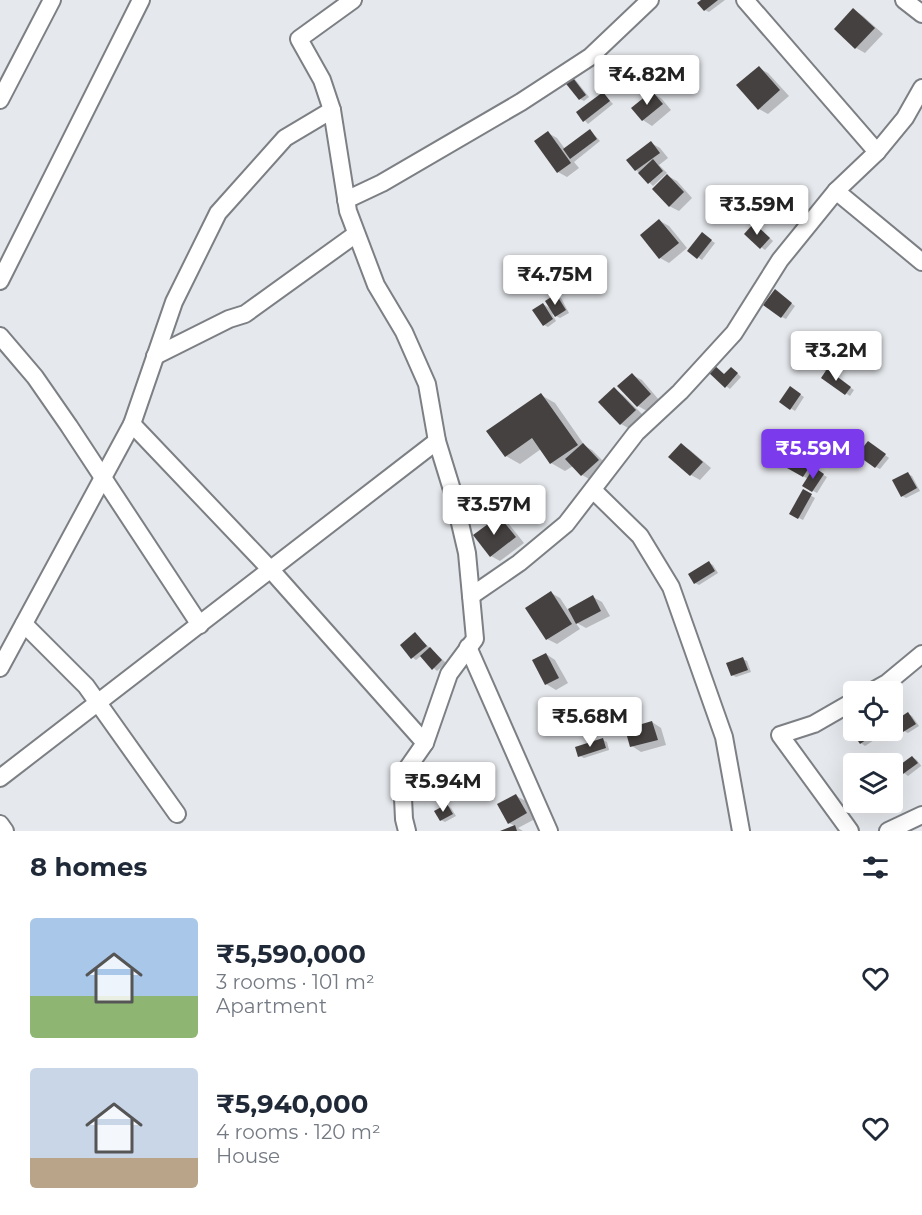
<!DOCTYPE html>
<html lang="en">
<head>
<meta charset="utf-8">
<style>
  body { margin:0; font-family:Montserrat,sans-serif; background:#f2f2f3; color:#1f2937; height:100vh; display:flex; flex-direction:column; font-size:22px; white-space:nowrap }
  * { box-sizing:border-box; margin:0 }
  p { font-size:20px; color:#747a83 }
  .icon { flex:none; width:33px; height:33px; fill:none; stroke:currentColor; stroke-width:2; stroke-linecap:round; stroke-linejoin:round }
  .map { position:relative; height:831px; overflow:hidden }
  .side { display:flex; flex-direction:column; background:#fff; flex:1 }
  .side>* { flex:none }
  .controls { position:absolute; left:843px; top:681px; display:grid; gap:12px }
  .controls a { display:grid; place-items:center; width:60px; height:60px; border-radius:6px; background:#fff; box-shadow:0 6px 24px #0002; font-size:30px }
  .price { position:absolute; translate:-50% -51px; padding:0 14px; border-radius:6px; background:#fff; color:#222; font-size:20px; line-height:39px; filter:drop-shadow(0 2px 3px #0008) }
  .price::after { content:''; position:absolute; left:50%; top:36px; width:18px; height:14px; margin-left:-9px; background:inherit; clip-path:polygon(0 0,100% 0,50% 100%) }
  .price.current { background:#7c3aed; color:#fff }
  ul { padding:0; list-style:none }
  li { display:flex; align-items:center; gap:18px; height:150px; padding:0 30px }
  li span { display:grid; place-items:center; flex:none; width:168px; height:120px; border-radius:6px; color:#555 }
  li>.icon { margin-inline-start:auto }
  span .icon { width:72px; height:72px; fill:#fffc; stroke-width:1 }
  li b { font-size:26px }
  h2 { display:flex; justify-content:space-between; align-items:center; height:72px; padding:0 30px; font-size:26px }
  .map>svg:first-child { display:block }
</style>
</head>
<body>
<div class="map">
<svg width="922" height="831" viewBox="0 0 922 831">
  <rect width="100%" height="100%" fill="#e5e8ec"/>
  <g fill="#0003">
    <path d="M703,0H725L709,12L705,10Z"/>
    <path d="M854,10L863,16L883,34L865,53L856,48L836,29Z"/>
    <path d="M759,68L768,73L789,96L768,114L759,109Z"/>
    <path d="M570,75L574,78L589,97L584,101L580,99Z"/>
    <path d="M603,93L613,104L588,124L578,113Z"/>
    <path d="M652,93L661,98L671,110L652,126L643,120L633,108Z"/>
    <path d="M590,130L600,141L574,162L579,168L567,177L558,172L548,133L557,138L565,149Z"/>
    <path d="M651,143L660,148L668,158L659,165L667,173L653,186L636,170Z"/>
    <path d="M668,176L677,181L692,198L679,211L669,206Z"/>
    <path d="M660,221L669,226L687,248L669,263L660,258Z"/>
    <path d="M758,227L773,241L765,250L761,247Z"/>
    <path d="M706,237L715,243L702,260L689,251Z"/>
    <path d="M779,294L795,306L786,319L782,317Z"/>
    <path d="M556,296L561,298L569,313L560,318L552,314L556,321L548,327L544,325L543,304L551,309Z"/>
    <path d="M821,352L833,361L826,371L854,390L850,396L823,378L827,372L822,369Z"/>
    <path d="M735,371L741,377L730,389L726,386L725,376Z"/>
    <path d="M632,375L642,380L659,400L647,411L638,406Z"/>
    <path d="M790,388L804,397L795,411L781,402Z"/>
    <path d="M614,389L623,395L644,416L630,429L621,424L600,402Z"/>
    <path d="M541,395L555,403L585,446L592,450L607,465L591,480L582,475L573,466L565,471L551,463L541,449L520,464L506,456Z"/>
    <path d="M681,445L690,450L711,468L700,480L691,475L670,456Z"/>
    <path d="M872,445L889,458L880,469L876,467Z"/>
    <path d="M797,453L816,464L813,469L827,477L817,493L804,486L808,479L789,467Z"/>
    <path d="M908,474L912,476L920,491L906,498L902,496Z"/>
    <path d="M803,491L815,498L803,520L791,514Z"/>
    <path d="M499,517L508,523L524,543L500,561L491,556Z"/>
    <path d="M709,563L713,565L718,573L699,585L695,583Z"/>
    <path d="M551,593L560,598L568,610L593,597L602,602L610,616L586,628L575,622L580,629L557,644L547,639Z"/>
    <path d="M415,634L446,663L437,671L421,656L416,660L412,657Z"/>
    <path d="M546,654L555,660L568,683L556,690L546,684L534,661Z"/>
    <path d="M743,659L747,661L751,672L736,677L732,675Z"/>
    <path d="M908,714L912,716L919,726L908,733L904,731Z"/>
    <path d="M652,722L661,728L666,745L641,752L632,746Z"/>
    <path d="M858,730H884L885,733L865,746L861,743Z"/>
    <path d="M603,740L607,742L609,750L584,758L580,756Z"/>
    <path d="M912,757L917,760L922,767L921,766L908,776L904,773Z"/>
    <path d="M516,796L526,801L535,819L518,828L523,831H505L515,826L509,823Z"/>
    <path d="M447,805L451,808L456,816L445,822L441,820Z"/>
  </g>
  <g fill="#454140">
    <path d="M701,0H718L704,11L697,3Z"/>
    <path d="M853,8L875,28L855,49L834,29Z"/>
    <path d="M759,66L780,90L758,110L736,85Z"/>
    <path d="M570,74L586,95L579,100L563,80Z"/>
    <path d="M652,91L663,104L642,121L631,108Z"/>
    <path d="M603,92L610,101L583,122L576,112Z"/>
    <path d="M590,129L597,139L570,159L563,149Z"/>
    <path d="M548,131L571,163L557,173L534,141Z"/>
    <path d="M651,141L660,153L635,171L626,160Z"/>
    <path d="M653,159L663,171L648,184L638,173Z"/>
    <path d="M667,174L684,192L669,207L652,189Z"/>
    <path d="M659,219L679,243L659,259L640,235Z"/>
    <path d="M754,223L770,238L760,249L744,234Z"/>
    <path d="M702,232L712,240L697,259L687,251Z"/>
    <path d="M775,289L792,303L781,318L763,305Z"/>
    <path d="M556,294L566,310L555,317L545,301Z"/>
    <path d="M543,303L553,319L543,326L532,310Z"/>
    <path d="M817,347L830,358L821,370L807,360Z"/>
    <path d="M713,364L724,374L731,367L738,373L725,388L707,371Z"/>
    <path d="M827,369L851,387L845,395L821,378Z"/>
    <path d="M632,373L651,394L637,407L617,386Z"/>
    <path d="M790,386L801,394L790,410L779,402Z"/>
    <path d="M614,387L636,410L620,425L598,402Z"/>
    <path d="M541,393L578,445L550,464L532,438L505,457L486,431Z"/>
    <path d="M868,441L886,454L875,468L857,455Z"/>
    <path d="M583,443L599,460L581,476L565,459Z"/>
    <path d="M681,443L703,462L690,476L668,457Z"/>
    <path d="M797,451L813,461L803,477L787,468Z"/>
    <path d="M814,467L824,474L812,492L802,486Z"/>
    <path d="M908,472L917,488L901,497L892,480Z"/>
    <path d="M803,489L812,494L798,519L789,514Z"/>
    <path d="M499,516L516,537L490,557L473,535Z"/>
    <path d="M709,561L715,571L694,584L688,574Z"/>
    <path d="M551,591L572,624L546,640L525,608Z"/>
    <path d="M593,595L601,611L576,624L568,609Z"/>
    <path d="M415,632L427,646L411,659L400,645Z"/>
    <path d="M430,647L442,660L432,670L420,656Z"/>
    <path d="M546,653L559,678L545,685L532,660Z"/>
    <path d="M743,657L748,670L731,676L726,663Z"/>
    <path d="M908,712L916,724L903,732L896,720Z"/>
    <path d="M652,721L658,740L630,747L625,729Z"/>
    <path d="M855,730H881L860,744L852,732Z"/>
    <path d="M603,738L606,748L578,757L575,747Z"/>
    <path d="M912,756L918,763L903,774L897,767Z"/>
    <path d="M516,794L527,813L508,824L497,804Z"/>
    <path d="M447,804L453,814L440,821L434,811Z"/>
    <path d="M515,825L517,831H500Z"/>
  </g>
  <g fill="none" stroke-linecap="round" stroke-linejoin="round">
    <g stroke="#7c7f83" stroke-width="20">
      <g id="street">
        <path d="M353,0L299,39L322,80L332,110L348,211L376,285L404,332L427,384L437,441L453,493L467,553L475,639L449,674L425,743L402,776L404,819L407,831"/>
        <path d="M745,0L877,152"/>
        <path d="M904,0L922,14"/>
        <path d="M0,100L52,0"/>
        <path d="M836,191L922,262"/>
        <path d="M346,200L382,183L521,102L590,57L650,0"/>
        <path d="M0,281L141,0"/>
        <path d="M0,336L35,377L69,426L200,625"/>
        <path d="M155,356L229,319L245,314L356,234"/>
        <path d="M132,424L271,570L425,743"/>
        <path d="M593,490L640,536L671,587L724,737L741,831"/>
        <path d="M471,596L519,563L566,524L636,433L680,392L734,333L780,260L836,191L877,152L905,118L922,88"/>
        <path d="M24,624L86,686L177,814"/>
        <path d="M468,647L549,831"/>
        <path d="M0,668L132,424L174,302L218,213L285,138L332,110"/>
        <path d="M871,692L887,683L922,654"/>
        <path d="M0,778L437,441"/>
        <path d="M0,824L5,831"/>
        <path d="M850,831L780,735L814,724L854,701"/>
        <path d="M888,831L922,815"/>
      </g>
    </g>
    <use href="#street" stroke="#fff" stroke-width="16"/>
  </g>
</svg>
<div class="controls">
<a><svg class="icon" aria-label="locate" viewBox="0 0 24 24"><circle cx="12" cy="12" r="6"/><path d="M12 2v4M12 18v4M2 12h4M18 12h4"/></svg></a>
<a><svg class="icon" aria-label="layers" viewBox="0 0 24 24"><path d="M12 4l9 5-9 5-9-5zM3 14l9 5 9-5"/></svg></a>
</div>
<b class="price" style="left:647px;top:106px">₹4.82M</b>
<b class="price" style="left:757px;top:236px">₹3.59M</b>
<b class="price" style="left:555px;top:306px">₹4.75M</b>
<b class="price" style="left:836px;top:382px">₹3.2M</b>
<b class="price current" style="left:813px;top:480px">₹5.59M</b>
<b class="price" style="left:494px;top:536px">₹3.57M</b>
<b class="price" style="left:590px;top:748px">₹5.68M</b>
<b class="price" style="left:443px;top:813px">₹5.94M</b>
</div>
<section class="side">
<h2>8 homes<svg class="icon" aria-label="filters" viewBox="0 0 24 24"><path d="M4 7h16M4 17h16"/><circle cx="9" cy="7" r="2"/><circle cx="15" cy="17" r="2"/></svg></h2>
<ul>
<li><span style="background:linear-gradient(#a9c7e8 65%,#8fb573 0)"><svg class="icon" aria-label="home" viewBox="0 0 24 24"><path d="M3 11l9-7 9 7M6 9v11h12V9"/></svg></span><div><b>₹5,590,000</b><p>3 rooms · 101 m²</p><p>Apartment</p></div><svg class="icon" aria-label="heart" viewBox="0 0 24 24"><path d="M12 20l-8-8c-3-5 5-10 8-4 3-6 11-1 8 4z"/></svg></li>
<li><span style="background:linear-gradient(#c9d6e8 75%,#b9a48a 0)"><svg class="icon" aria-label="home" viewBox="0 0 24 24"><path d="M3 11l9-7 9 7M6 9v11h12V9"/></svg></span><div><b>₹5,940,000</b><p>4 rooms · 120 m²</p><p>House</p></div><svg class="icon" aria-label="heart" viewBox="0 0 24 24"><path d="M12 20l-8-8c-3-5 5-10 8-4 3-6 11-1 8 4z"/></svg></li>
</ul>
</section>
</body>
</html>
